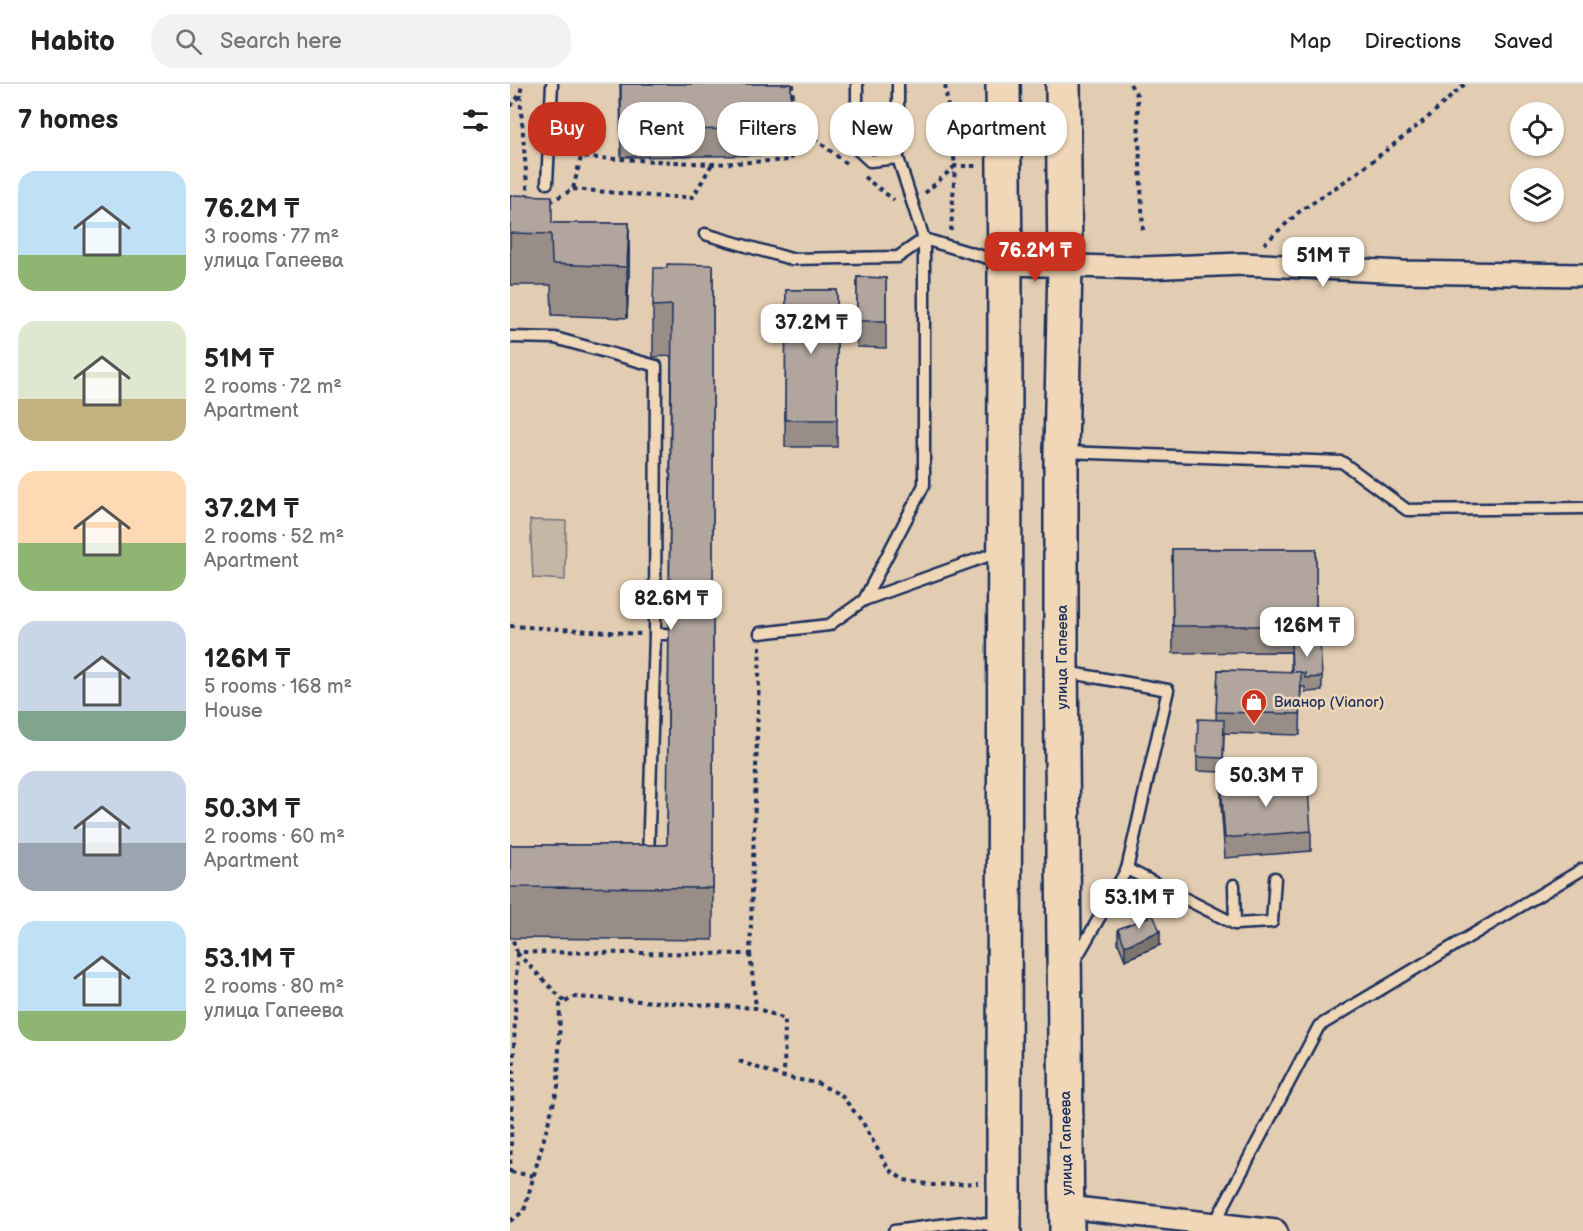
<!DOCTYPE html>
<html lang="en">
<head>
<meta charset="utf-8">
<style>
  body { margin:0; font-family:"Balsamiq Sans",sans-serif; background:#f2f2f2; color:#222; height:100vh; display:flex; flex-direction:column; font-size:22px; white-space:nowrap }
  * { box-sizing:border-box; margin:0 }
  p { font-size:20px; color:#767676 }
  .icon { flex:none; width:33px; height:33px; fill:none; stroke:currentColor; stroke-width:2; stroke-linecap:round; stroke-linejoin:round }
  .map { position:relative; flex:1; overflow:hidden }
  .sheet { display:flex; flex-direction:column; background:#fff; width:510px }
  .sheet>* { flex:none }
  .hud { position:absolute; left:18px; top:18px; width:570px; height:54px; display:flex; gap:12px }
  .buttons { position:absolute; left:1000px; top:18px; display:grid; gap:12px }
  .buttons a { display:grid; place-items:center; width:54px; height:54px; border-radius:50%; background:#fff; box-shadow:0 2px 4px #0004; font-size:30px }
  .price { position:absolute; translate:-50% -51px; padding:0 14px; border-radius:12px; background:#fff; color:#222; font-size:20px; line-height:39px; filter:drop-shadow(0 2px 3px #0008) }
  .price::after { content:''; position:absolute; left:50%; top:36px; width:18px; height:14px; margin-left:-9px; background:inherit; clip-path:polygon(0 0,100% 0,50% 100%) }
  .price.selected { background:#c8321e; color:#fff }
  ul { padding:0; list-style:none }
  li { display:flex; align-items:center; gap:18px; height:150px; padding:0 18px }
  li span { display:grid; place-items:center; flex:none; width:168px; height:120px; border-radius:18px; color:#555 }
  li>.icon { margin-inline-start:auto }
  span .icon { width:72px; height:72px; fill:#fffc; stroke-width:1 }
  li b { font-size:26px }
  h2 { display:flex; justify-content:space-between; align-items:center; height:72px; padding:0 18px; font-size:26px }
  .tag { padding:0 21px; border-radius:24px; background:#fff; box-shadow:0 2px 4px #0004; font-size:21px; line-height:54px }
  .tag.selected { background:#c8321e; color:#fff }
  header { display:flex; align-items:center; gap:36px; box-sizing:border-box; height:84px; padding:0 30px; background:#fff; border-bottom:2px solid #e0e0e0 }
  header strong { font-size:28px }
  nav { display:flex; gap:33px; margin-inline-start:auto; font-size:21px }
  .search { width:420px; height:54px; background:#f2f2f2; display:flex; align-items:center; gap:15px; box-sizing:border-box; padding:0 21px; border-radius:24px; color:#767676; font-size:22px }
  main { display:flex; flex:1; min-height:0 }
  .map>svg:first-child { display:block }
</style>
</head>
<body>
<header>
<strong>Habito</strong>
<div class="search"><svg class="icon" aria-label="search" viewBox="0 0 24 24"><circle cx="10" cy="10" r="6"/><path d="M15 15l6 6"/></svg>Search here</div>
<nav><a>Map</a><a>Directions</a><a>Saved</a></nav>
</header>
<main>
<section class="sheet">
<h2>7 homes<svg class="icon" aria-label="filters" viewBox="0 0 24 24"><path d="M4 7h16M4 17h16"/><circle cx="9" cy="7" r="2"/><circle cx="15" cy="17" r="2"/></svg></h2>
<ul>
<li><span style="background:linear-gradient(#bfe0f5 70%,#8fb573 0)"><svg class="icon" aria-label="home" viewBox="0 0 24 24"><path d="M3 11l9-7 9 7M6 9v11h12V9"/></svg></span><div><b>76.2M ₸</b><p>3 rooms · 77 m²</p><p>улица Гапеева</p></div></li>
<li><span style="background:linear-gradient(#dfe7d0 65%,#c2b280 0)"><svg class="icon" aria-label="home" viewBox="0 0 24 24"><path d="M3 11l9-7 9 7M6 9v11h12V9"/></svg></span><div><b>51M ₸</b><p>2 rooms · 72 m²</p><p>Apartment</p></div></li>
<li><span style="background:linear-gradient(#ffd9b3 60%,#8fb573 0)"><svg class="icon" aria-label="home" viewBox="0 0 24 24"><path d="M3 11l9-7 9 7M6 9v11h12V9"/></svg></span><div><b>37.2M ₸</b><p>2 rooms · 52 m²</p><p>Apartment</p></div></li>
<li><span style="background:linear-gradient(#c9d6e8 75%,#7fa58c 0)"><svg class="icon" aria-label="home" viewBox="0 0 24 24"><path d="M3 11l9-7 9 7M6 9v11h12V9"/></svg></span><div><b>126M ₸</b><p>5 rooms · 168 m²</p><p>House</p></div></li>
<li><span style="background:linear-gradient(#c9d6e8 60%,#9aa5b1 0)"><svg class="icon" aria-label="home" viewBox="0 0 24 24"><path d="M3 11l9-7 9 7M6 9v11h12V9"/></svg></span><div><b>50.3M ₸</b><p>2 rooms · 60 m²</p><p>Apartment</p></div></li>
<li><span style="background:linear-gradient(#bfe0f5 75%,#8fb573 0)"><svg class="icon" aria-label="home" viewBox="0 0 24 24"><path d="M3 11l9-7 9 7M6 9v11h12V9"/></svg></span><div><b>53.1M ₸</b><p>2 rooms · 80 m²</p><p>улица Гапеева</p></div></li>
</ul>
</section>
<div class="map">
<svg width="1073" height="1147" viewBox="0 0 1073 1147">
  <rect width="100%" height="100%" fill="#e2cdb2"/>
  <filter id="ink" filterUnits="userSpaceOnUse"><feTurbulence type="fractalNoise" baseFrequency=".0167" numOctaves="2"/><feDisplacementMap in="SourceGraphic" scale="12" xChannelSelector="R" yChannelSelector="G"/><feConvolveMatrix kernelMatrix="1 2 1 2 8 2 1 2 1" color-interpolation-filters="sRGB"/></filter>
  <g filter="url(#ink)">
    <path fill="#c5b6a5" stroke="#707282" stroke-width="1.5" d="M20,436L56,437L55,496L23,494Z"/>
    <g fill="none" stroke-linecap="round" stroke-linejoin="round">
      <g stroke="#1b2f5e" stroke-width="15">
        <g id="lane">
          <path d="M347,0V65L360,77L388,74"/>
          <path d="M37,99L42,0"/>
          <path d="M195,150L281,175L388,173L414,155L491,178"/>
          <path d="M0,253L45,254L146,282L145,550H156"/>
          <path d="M554,368L832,378L897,426L1073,424"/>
          <path d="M354,516L414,401V155L388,74V0"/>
          <path d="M250,549L319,541L354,516L491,467"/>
          <path d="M555,588L658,606L617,785L564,878"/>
          <path d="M138,775L145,550"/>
          <path d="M617,785L725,840L762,838L765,794"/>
          <path d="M724,801L725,840"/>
          <path d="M703,1142L809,942L1073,785"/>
          <path d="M384,1147L453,1138L491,1142"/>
        </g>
      </g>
      <g stroke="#1b2f5e" stroke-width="26">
        <g id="street">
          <path d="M495,180L633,184L732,180L892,188L1073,191"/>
          <path d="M557,1123L766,1147"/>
        </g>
      </g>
      <g stroke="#1b2f5e" stroke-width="38">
        <g id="highway">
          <path d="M493,0L495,180L494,1147"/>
          <path d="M553,0L555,180L551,368V575L557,1147"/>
        </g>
      </g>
      <g stroke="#1b2f5e" stroke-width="4" stroke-dasharray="4.5 4.5" stroke-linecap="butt">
        <path d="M620,0L627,11L633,146"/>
        <path d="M10,11L18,114"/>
        <path d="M0,22L10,11L12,0"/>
        <path d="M283,38L336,79"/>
        <path d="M354,93L384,116"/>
        <path d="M63,105L153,113H183L202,80"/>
        <path d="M415,109L445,82L435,0"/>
        <path d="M40,118L63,105L71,73L202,80L281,76L283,0"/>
        <path d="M441,147L445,82H468"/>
        <path d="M754,160L789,128L847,89L915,36L955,0"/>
        <path d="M0,542L131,550"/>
        <path d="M0,848L7,868L240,870L250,562"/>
        <path d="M7,869L55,918"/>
        <path d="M240,870L246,923"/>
        <path d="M229,977L274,993L307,999L331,1011L352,1037L379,1086L394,1096L423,1101L468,1099"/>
        <path d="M1,1088L25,1092"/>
        <path d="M0,1089L7,868"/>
        <path d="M0,1137L14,1127L48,1003L50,921L64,913L246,924L275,935L274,993"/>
      </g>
      <use href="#lane" stroke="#efd7b7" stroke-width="10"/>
      <use href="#street" stroke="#efd7b7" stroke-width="21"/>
      <use href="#highway" stroke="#efd7b7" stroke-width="33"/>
    </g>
    <g fill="#988e87" stroke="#1b2f5e" stroke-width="1.5">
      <path d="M110,0H281V71L111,73Z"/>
      <path d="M0,111L42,139H119V190L117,234L42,231L41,201H0Z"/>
      <path d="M203,181V856L0,854V761H157L161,272L143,273V222Z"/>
      <path d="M347,193L376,194V264L347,263Z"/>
      <path d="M276,206H327V363H275Z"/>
      <path d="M662,465H806V556L812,593V607L795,608V603H791L790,651L714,649L713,688L687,687V673L706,636L708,586L781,588V568L663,569Z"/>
      <path d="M711,700L801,747V767L715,774L711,720Z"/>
      <path d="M608,845L650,861L615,876L608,859Z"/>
    </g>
    <g fill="#7c746e" stroke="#1b2f5e" stroke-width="1.5">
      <path d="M119,139V190L117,234V183Z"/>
      <path d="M650,847V861L615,876V862Z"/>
    </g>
    <g fill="#b1a59d" stroke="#1b2f5e" stroke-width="1.5">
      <path d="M111,0H281V45L111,46Z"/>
      <path d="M0,111L42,112V139H119L117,183L42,180L41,150L0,149Z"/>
      <path d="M157,180L203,181V804L0,803V761H157L162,221L143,222L144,184H157Z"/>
      <path d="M347,193L376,194V237H347Z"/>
      <path d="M276,206H327V336H275Z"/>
      <path d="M662,465H806V542H663Z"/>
      <path d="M810,556L812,593L795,594V589L782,588L781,557Z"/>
      <path d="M708,586L791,588L790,630L706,628Z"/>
      <path d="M688,635L714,636L713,674L687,673Z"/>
      <path d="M797,693L801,747L715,754L711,700Z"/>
      <path d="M643,831L650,847L615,862L608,845Z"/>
    </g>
  </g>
  <defs>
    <g id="shop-pin" transform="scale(1.35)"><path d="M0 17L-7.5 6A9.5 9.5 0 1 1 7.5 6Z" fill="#c8321e" stroke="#efd7b7"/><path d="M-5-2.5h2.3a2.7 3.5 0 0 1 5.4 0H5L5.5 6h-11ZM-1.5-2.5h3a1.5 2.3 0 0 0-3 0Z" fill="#fff"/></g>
  </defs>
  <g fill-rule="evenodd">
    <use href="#shop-pin" x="744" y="618"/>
  </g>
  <g text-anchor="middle" stroke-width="5" stroke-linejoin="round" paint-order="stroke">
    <g font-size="15" fill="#1b2f5e" stroke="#efd7b7">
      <text transform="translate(552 573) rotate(-90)" y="5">улица Гапеева</text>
      <text transform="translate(556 1059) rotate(-91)" y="5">улица Гапеева</text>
    </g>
    <g font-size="15" fill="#1b2f5e" stroke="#efd7b7" text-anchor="start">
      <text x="764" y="623">Вианор (Vianor)</text>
    </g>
  </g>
</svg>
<div class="buttons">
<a><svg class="icon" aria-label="locate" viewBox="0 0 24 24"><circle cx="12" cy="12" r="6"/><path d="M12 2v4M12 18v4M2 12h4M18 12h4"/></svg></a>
<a><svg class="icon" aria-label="layers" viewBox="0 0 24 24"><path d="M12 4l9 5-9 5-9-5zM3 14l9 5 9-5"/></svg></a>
</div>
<b class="price selected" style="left:525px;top:199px">76.2M ₸</b>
<b class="price" style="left:813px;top:204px">51M ₸</b>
<b class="price" style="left:301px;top:271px">37.2M ₸</b>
<b class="price" style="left:161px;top:547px">82.6M ₸</b>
<b class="price" style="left:797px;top:574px">126M ₸</b>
<b class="price" style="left:756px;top:724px">50.3M ₸</b>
<b class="price" style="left:629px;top:846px">53.1M ₸</b>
<div class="hud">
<a class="tag selected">Buy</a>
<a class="tag">Rent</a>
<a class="tag">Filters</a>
<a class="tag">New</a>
<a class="tag">Apartment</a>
</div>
</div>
</main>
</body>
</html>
